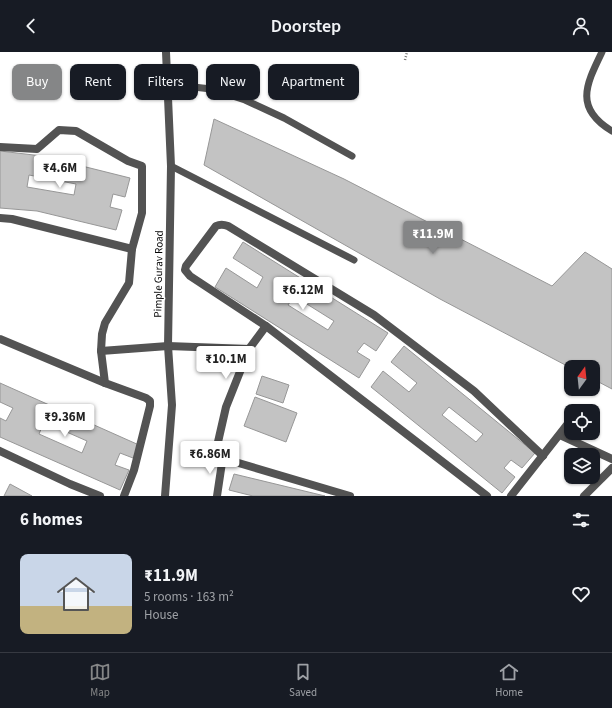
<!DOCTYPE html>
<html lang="en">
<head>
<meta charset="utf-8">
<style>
  body { margin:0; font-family:"Source Sans 3",sans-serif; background:#20242c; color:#f1f3f6; height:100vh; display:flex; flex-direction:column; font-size:15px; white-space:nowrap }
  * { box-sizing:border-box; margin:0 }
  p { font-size:13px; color:#9ea1a6 }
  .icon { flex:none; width:22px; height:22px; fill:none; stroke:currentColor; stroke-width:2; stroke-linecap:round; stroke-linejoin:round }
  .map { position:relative; height:444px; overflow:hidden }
  .sheet { display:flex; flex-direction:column; background:#171b24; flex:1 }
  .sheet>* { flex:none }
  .banner { position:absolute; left:12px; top:12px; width:400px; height:36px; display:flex; gap:8px }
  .needle { width:26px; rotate:15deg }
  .buttons { position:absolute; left:564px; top:308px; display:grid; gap:8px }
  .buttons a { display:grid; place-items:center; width:36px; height:36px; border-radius:8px; background:#171b24; box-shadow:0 1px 3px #0004; font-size:20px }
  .price { position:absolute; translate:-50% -34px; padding:0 9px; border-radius:4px; background:#fff; color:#222; font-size:13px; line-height:26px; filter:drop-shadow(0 1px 2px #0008) }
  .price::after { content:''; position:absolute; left:50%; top:24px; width:12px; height:9px; margin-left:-6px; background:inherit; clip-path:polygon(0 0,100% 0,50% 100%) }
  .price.on { background:#858687; color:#fff }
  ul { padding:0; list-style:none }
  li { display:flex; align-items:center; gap:12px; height:100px; padding:0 20px }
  li span { display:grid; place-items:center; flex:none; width:112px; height:80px; border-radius:8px; color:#555 }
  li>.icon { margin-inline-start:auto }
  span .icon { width:48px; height:48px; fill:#fffc; stroke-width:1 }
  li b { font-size:17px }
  h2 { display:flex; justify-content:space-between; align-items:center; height:48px; padding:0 20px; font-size:17px }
  .pill { padding:0 14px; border-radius:8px; background:#171b24; box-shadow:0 1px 3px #0004; font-size:14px; line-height:36px }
  .pill.on { background:#858687; color:#fff }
  header { display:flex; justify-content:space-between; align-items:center; height:52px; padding:0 20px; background:#171b24; font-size:18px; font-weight:600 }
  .menu { display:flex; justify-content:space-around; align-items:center; height:56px; border-top:1px solid #363941; background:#171b24; font-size:11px; color:#9ea1a6 }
  .menu a { display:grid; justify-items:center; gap:2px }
  .menu .on { color:#858687 }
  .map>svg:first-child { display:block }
</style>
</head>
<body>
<header><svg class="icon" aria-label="back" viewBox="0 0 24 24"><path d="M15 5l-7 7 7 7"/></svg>Doorstep<svg class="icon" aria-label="person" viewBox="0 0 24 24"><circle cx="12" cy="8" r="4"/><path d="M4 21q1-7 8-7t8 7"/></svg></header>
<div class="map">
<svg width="612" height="444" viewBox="0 0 612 444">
  <rect width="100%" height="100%" fill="#fff"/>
  <g fill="#c3c3c3" stroke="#979797" fill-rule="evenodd">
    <path d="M214,67L344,127L552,234L585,200L612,217V337L593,327V315L571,316L440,247L204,113Z"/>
    <path d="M0,99L42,104L130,126L125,145L113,142L110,155L122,158L116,178L37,159L0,156ZM29,123L76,132L74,143L27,135Z"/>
    <path d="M243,190L388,281L376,299L364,291L357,300L370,308L359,326L215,235L226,216L257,236L263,225L233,206ZM294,244L334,269L328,278L288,253Z"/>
    <path d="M404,294L535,401L522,416L511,408L504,416L515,425L502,441L371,335L383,319L409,340L417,331L391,310ZM449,355L483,382L476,390L442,363Z"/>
    <path d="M262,324L289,333L283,351L256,342Z"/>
    <path d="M0,331L139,393L133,406L120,401L115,413L129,418L120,438L0,385V366L6,369L13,356L0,350ZM44,370L87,389L82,401L39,382Z"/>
    <path d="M255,345L297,361L286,390L244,374Z"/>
    <path d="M234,422L325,444H253L229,438Z"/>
    <path d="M10,432L32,444H4Z"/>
  </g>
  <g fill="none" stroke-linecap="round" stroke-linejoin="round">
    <path stroke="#757575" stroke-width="2.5" stroke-dasharray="1 2" stroke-linecap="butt" d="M405,8L407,0"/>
    <g stroke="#535353" stroke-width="7">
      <path d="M602,0C586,33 574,56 612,79"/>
      <path d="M167,32L211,37L245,48L284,66L352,104"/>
      <path d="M171,114L354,208"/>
    </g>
    <g stroke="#535353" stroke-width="8">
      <path d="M0,95L37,97L59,78L76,79L128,109L142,114V161L132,197L129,231L105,271L102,282L101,299L105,331L146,346L150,349V354L134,418L124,444"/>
      <path d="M0,166L12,167L132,197"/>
      <path d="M266,274L190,224L185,218L186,214L216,174C220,172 223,172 228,174L374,263L474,339L543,404"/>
      <path d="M0,287L105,331"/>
      <path d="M249,297L266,274L487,444"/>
      <path d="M101,299L168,294L249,297L226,355L218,390L220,399L225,407L350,444"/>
      <path d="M560,383L612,407"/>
      <path d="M0,399L70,432L100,444"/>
      <path d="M217,444L223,404"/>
      <path d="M511,444L570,369"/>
      <path d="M584,444L612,416"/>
    </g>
    <path stroke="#535353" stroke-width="8" d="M165,444L172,353L168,294L171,114L166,0"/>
  </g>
  <g text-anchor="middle" stroke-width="3" stroke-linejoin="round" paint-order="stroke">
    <g font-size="11" fill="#000" stroke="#fff">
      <text transform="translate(158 222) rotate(-89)" y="4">Pimple Gurav Road</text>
    </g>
  </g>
</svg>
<div class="buttons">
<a><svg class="needle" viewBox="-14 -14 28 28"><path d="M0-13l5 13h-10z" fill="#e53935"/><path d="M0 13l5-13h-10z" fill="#9ea1a6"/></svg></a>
<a><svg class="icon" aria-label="locate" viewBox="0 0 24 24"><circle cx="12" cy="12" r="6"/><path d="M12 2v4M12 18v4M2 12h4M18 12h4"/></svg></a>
<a><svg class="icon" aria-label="layers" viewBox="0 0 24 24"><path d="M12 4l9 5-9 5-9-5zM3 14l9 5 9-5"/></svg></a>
</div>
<b class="price" style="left:60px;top:137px">₹4.6M</b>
<b class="price on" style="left:433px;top:203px">₹11.9M</b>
<b class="price" style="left:303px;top:259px">₹6.12M</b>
<b class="price" style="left:226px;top:328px">₹10.1M</b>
<b class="price" style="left:65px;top:386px">₹9.36M</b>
<b class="price" style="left:210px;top:423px">₹6.86M</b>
<div class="banner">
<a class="pill on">Buy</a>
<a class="pill">Rent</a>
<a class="pill">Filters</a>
<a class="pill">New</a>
<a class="pill">Apartment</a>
</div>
</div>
<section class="sheet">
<h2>6 homes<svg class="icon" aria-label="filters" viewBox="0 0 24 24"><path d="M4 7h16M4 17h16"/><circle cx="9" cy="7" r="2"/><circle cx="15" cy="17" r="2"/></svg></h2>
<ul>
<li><span style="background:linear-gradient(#c9d6e8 65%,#c2b280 0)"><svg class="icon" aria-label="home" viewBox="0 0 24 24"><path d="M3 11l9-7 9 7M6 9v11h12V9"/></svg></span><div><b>₹11.9M</b><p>5 rooms · 163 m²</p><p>House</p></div><svg class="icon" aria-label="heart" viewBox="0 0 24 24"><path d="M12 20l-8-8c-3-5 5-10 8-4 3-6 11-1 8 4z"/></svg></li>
</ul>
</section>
<nav class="menu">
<a class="on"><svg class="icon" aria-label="map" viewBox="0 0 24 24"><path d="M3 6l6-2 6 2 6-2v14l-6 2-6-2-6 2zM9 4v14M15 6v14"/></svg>Map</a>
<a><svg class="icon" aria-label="saved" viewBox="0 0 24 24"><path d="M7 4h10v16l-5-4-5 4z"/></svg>Saved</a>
<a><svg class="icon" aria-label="home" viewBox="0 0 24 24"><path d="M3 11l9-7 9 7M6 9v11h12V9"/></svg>Home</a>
</nav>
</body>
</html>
